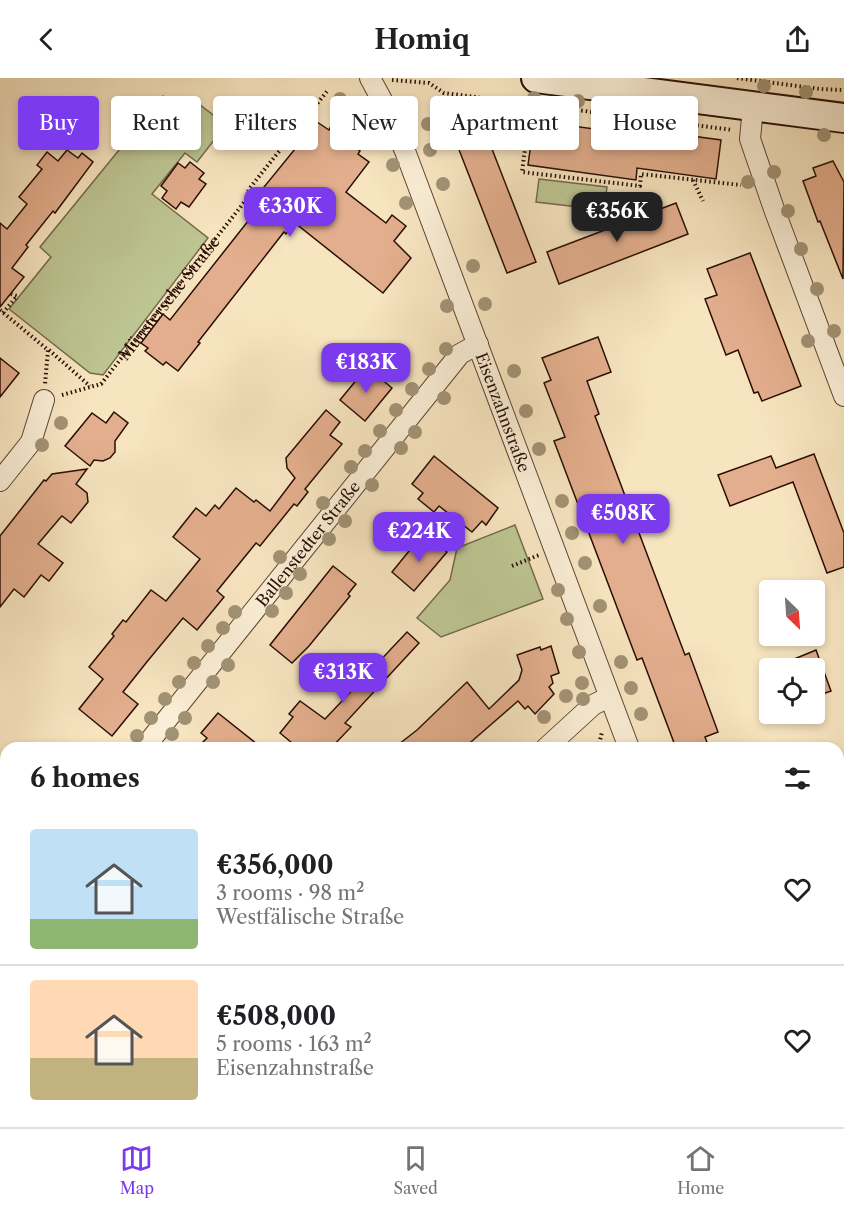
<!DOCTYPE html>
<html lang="en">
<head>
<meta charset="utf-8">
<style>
  body { margin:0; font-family:"Libre Caslon Text",serif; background:#f6f6f6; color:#202124; height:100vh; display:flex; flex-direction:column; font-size:22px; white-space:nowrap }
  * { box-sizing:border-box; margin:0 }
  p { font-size:20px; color:#757577 }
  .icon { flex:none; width:33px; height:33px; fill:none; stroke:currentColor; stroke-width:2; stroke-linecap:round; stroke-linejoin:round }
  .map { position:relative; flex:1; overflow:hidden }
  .drawer { position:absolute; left:0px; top:664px; width:844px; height:386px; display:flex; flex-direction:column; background:#fff; border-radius:18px 18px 0 0; box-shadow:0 3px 9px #0003 }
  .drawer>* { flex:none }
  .hud { position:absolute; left:18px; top:18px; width:808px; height:54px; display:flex; gap:12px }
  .needle { width:39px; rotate:155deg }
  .fabs { position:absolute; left:759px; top:502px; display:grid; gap:12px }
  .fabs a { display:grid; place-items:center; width:66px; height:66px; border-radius:6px; background:#fff; box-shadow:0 3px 9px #0003; font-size:30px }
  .price { position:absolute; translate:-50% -51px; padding:0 14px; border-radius:12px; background:#7c3aed; color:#fff; font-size:20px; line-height:39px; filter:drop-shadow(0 2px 3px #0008) }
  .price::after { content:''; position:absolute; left:50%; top:36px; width:18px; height:14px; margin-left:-9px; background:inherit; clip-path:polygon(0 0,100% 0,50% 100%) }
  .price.on { background:#222; color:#fff }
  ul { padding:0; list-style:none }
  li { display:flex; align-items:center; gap:18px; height:150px; padding:0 30px }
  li+li { border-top:2px solid #e0e0e0 }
  li span { display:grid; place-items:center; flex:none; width:168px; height:120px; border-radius:6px; color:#555 }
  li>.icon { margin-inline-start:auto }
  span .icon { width:72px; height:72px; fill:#fffc; stroke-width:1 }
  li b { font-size:26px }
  h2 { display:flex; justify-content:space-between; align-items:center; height:72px; padding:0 30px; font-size:26px }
  .pill { padding:0 21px; border-radius:6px; background:#fff; box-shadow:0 3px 9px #0003; font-size:21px; line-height:54px }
  .pill.on { background:#7c3aed; color:#fff }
  header { display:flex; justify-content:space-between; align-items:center; height:78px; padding:0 30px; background:#fff; font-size:27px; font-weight:800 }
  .dock { display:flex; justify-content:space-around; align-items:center; height:84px; border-top:2px solid #e0e0e0; background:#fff; font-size:16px; color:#757577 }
  .dock a { display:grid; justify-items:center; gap:3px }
  .dock .on { color:#7c3aed }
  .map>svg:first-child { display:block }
</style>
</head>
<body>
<header><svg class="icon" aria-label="back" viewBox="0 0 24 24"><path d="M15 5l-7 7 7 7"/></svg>Homiq<svg class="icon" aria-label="share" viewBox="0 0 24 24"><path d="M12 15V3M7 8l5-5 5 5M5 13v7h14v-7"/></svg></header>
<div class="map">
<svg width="844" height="1049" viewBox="0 0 844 1049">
  <rect width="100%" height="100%" fill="#f7e5c0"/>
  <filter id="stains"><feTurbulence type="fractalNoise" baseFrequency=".00333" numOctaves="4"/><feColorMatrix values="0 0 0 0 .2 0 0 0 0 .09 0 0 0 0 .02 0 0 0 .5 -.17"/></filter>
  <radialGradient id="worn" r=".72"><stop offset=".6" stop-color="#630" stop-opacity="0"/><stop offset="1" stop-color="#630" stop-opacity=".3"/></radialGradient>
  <g fill="#bdc592" stroke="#746a4c" stroke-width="1.5">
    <path d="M163,18L185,34L195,23L226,47L197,84L185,75L152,116L208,160L103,297L90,295L9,231L51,179L40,169Z"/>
    <path d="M539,101L607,109L604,132L536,124Z"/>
    <path d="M515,447L543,521L441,559L417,540L450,502L457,470Z"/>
  </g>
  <g fill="#e3ae8d" stroke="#2a0e05" stroke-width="1.5">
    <path d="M478,35L536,184L507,195L449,46Z"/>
    <path d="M534,43L602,52L603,46L721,62L716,101L637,90L636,102L528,87Z"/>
    <path d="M317,44L329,52L330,50L360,73L358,76L369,84L346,114L386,145L392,137L406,148L394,163L411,180L383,215L295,145L286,156L284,154L198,264L200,265L178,293L166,284L163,287L145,273L148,270L141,265L163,236L170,242L271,114L264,109Z"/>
    <path d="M67,72L78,80L82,75L93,84L55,135L53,133L26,167L28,169L12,190L24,199L0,229V145L7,151L27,126L19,119L42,91L37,87L47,74L58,83Z"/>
    <path d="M833,83L844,104L843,201L820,143L818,144L803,103L816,98L813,90Z"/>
    <path d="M190,84L204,95L199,101L206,106L189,129L181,124L176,131L162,120L167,113L161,108L178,85L185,90Z"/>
    <path d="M676,125L688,156L559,206L547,174Z"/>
    <path d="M750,175L801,308L762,323L758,314L754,315L738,272L726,277L705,221L717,217L707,191Z"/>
    <path d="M598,259L611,294L587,303L599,336L595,338L685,577L689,575L718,654L705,659L709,670H676L642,580L637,582L554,363L565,359L544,305L551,302L542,280Z"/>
    <path d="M0,280L19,295L0,319Z"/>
    <path d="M367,289L392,310L365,343L340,322Z"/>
    <path d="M326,332L340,344L330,357L342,366L305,411L308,414L297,428L294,426L260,468L256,465L217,513L224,519L197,552L183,540L146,585L123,614L138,626L112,658L79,631L103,601L89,589L114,558L112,556L123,542L126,544L151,512L166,523L200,481L173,459L196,430L206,438L215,427L219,431L236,410L254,424L256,422L270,433L295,400L287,390L286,380Z"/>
    <path d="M114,334L128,345L115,363V374L110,380L103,383L94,382L90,388L65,368L92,335L106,345Z"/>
    <path d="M814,376L844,455V489L827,495L793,404L730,428L718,397L771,378L776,390Z"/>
    <path d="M434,378L498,430L486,447L482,443L472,454L439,428L434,434L418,421L423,415L412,406Z"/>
    <path d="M87,391L76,406L87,415L88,424L71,445L62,438L60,440L38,466L63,485L49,503L41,497L24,519L14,511L0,529V458L44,402L46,403L52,396Z"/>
    <path d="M429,459L447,474L414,513L392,494L418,462L423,466Z"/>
    <path d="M333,488L356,506L348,516L350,518L309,568L292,585L270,567Z"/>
    <path d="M407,554L419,565L345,645L351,649L331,670H298L280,655L293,639L289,636L300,623L325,641Z"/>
    <path d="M551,568L559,595L551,598L553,605L549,609L554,616L535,636L528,628L525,631L518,623L464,670H394L417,652L467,604L489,631L519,602L522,592L517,577L540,569L541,572Z"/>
    <path d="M816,572L831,613L814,619V591H770Z"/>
    <path d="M218,635L262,670H210L203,664L207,660L201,655Z"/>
  </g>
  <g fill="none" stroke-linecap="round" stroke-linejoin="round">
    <g stroke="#5d4434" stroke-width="22">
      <g id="street">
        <path id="s2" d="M370,0L383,24L405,73L629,670"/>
        <path d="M753,29L750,61L774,131L844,318"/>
        <path d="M0,403L31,364L44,322"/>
        <path id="s3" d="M144,670L460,276L478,266"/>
        <path d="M546,670L593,627L609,619"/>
        <path d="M0,818L6,814"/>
        <path d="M769,1044L772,1049"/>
        <path d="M673,1049L680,1044"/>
      </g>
    </g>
    <g stroke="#2a0e05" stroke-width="32">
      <g id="secondary">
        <path d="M536,0L844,40"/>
        <path d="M0,852L6,859"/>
        <path d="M0,911L6,919"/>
        <path d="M838,1039L844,1017"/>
        <path d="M101,1044L105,1049"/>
        <path d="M147,1044L150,1049"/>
      </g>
    </g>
    <g stroke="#2a0e05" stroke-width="4" stroke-dasharray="1.5 3" stroke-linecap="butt">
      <path d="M737,0L820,11L844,12"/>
      <path d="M392,2L429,5L444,15L733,52"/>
      <path d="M530,33L522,94L640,108L641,96L741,107"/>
      <path d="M693,102L703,123"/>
      <path d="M0,232L48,272L45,306"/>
      <path d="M3,235L17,218L11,216"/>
      <path d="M49,272L90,308"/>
      <path id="s1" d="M62,317L101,306L246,122L249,111L328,12"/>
      <path d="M512,488L539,477"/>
      <path d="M598,670L602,654"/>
      <path d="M493,1044L497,1049"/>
    </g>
    <use href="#street" stroke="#faeed6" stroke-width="20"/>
    <use href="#secondary" stroke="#faeed6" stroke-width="28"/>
  </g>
  <g fill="#a29274">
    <circle cx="764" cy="8" r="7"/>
    <circle cx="806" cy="14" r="7"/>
    <circle cx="534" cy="20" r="7"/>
    <circle cx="340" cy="21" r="7"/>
    <circle cx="578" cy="23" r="7"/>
    <circle cx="620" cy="29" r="7"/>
    <circle cx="646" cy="32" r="7"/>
    <circle cx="365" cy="33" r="7"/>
    <circle cx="512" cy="34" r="7"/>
    <circle cx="673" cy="37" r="7"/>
    <circle cx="428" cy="46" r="7"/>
    <circle cx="824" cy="57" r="7"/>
    <circle cx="380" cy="60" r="7"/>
    <circle cx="430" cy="72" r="7"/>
    <circle cx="393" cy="87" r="7"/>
    <circle cx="774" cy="94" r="7"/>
    <circle cx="748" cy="104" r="7"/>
    <circle cx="443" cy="106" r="7"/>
    <circle cx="406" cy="125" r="7"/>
    <circle cx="788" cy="133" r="7"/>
    <circle cx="801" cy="171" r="7"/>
    <circle cx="473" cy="188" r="7"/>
    <circle cx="817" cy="211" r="7"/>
    <circle cx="485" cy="226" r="7"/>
    <circle cx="447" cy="228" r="7"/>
    <circle cx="834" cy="253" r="7"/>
    <circle cx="808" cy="263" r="7"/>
    <circle cx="446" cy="271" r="7"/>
    <circle cx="429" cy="291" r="7"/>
    <circle cx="514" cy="293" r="7"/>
    <circle cx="412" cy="311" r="7"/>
    <circle cx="444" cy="320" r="7"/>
    <circle cx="396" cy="332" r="7"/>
    <circle cx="526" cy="333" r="7"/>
    <circle cx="61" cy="345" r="7"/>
    <circle cx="380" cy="353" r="7"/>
    <circle cx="415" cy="354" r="7"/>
    <circle cx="42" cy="367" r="7"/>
    <circle cx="401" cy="370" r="7"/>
    <circle cx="539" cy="371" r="7"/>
    <circle cx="365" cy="373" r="7"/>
    <circle cx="351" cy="389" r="7"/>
    <circle cx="372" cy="407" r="7"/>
    <circle cx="562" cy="423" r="7"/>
    <circle cx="323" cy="425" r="7"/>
    <circle cx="345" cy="443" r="7"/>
    <circle cx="572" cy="455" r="7"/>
    <circle cx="329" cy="461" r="7"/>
    <circle cx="280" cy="479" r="7"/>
    <circle cx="585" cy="485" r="7"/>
    <circle cx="300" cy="496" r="7"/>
    <circle cx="558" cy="512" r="7"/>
    <circle cx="286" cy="515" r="7"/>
    <circle cx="600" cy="528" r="7"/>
    <circle cx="272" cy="533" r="7"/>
    <circle cx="235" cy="534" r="7"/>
    <circle cx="567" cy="541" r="7"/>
    <circle cx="223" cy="550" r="7"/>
    <circle cx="208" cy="568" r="7"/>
    <circle cx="579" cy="574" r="7"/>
    <circle cx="621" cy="584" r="7"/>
    <circle cx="194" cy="585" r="7"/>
    <circle cx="228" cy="587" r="7"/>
    <circle cx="179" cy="604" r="7"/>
    <circle cx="213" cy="604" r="7"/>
    <circle cx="582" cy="605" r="7"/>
    <circle cx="631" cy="610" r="7"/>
    <circle cx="566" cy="618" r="7"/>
    <circle cx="165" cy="621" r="7"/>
    <circle cx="583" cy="621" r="7"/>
    <circle cx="641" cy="636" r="7"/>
    <circle cx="544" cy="639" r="7"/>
    <circle cx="151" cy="640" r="7"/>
    <circle cx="185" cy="640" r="7"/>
    <circle cx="172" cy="656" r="7"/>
    <circle cx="137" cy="658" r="7"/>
  </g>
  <g text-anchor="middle" stroke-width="5" stroke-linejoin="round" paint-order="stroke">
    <g font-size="16" fill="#2a0e05" stroke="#faeed6">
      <text dy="6" stroke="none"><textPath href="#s1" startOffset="150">Münstersche Straße</textPath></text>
      <text dy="6" stroke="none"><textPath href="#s2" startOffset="360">Eisenzahnstraße</textPath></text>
      <text dy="6" stroke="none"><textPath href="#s3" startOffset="262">Ballenstedter Straße</textPath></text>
    </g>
  </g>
  <rect width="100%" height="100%" filter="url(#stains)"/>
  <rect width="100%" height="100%" fill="url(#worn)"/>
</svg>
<div class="fabs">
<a><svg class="needle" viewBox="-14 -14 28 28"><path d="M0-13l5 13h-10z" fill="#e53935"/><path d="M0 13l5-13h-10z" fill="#757577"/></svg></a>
<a><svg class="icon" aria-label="locate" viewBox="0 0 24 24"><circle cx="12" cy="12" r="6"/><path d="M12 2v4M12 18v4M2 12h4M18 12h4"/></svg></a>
</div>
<b class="price" style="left:290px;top:160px">€330K</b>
<b class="price on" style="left:617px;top:165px">€356K</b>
<b class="price" style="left:366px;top:316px">€183K</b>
<b class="price" style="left:623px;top:467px">€508K</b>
<b class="price" style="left:419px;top:485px">€224K</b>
<b class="price" style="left:343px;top:626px">€313K</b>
<div class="hud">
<a class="pill on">Buy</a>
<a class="pill">Rent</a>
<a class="pill">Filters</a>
<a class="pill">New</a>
<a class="pill">Apartment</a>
<a class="pill">House</a>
</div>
<section class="drawer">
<h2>6 homes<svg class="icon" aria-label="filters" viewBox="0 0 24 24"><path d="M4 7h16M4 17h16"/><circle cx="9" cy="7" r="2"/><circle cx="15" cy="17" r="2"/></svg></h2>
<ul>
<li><span style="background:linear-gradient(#bfe0f5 75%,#8fb573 0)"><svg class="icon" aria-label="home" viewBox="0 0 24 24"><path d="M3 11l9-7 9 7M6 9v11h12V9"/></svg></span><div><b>€356,000</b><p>3 rooms · 98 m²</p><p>Westfälische Straße</p></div><svg class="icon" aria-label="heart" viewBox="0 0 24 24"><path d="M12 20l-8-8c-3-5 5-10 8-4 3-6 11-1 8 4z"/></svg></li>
<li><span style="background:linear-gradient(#ffd9b3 65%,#c2b280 0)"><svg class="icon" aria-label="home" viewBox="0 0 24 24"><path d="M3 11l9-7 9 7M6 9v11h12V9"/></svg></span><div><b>€508,000</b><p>5 rooms · 163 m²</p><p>Eisenzahnstraße</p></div><svg class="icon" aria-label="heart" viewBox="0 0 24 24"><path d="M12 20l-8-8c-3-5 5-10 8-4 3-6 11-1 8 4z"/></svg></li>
</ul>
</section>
</div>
<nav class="dock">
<a class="on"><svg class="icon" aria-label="map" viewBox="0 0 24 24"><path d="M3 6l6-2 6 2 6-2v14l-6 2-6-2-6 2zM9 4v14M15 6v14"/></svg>Map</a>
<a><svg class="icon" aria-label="saved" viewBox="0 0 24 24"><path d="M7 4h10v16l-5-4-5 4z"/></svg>Saved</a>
<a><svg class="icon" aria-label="home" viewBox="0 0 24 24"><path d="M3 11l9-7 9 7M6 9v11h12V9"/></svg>Home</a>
</nav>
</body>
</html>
